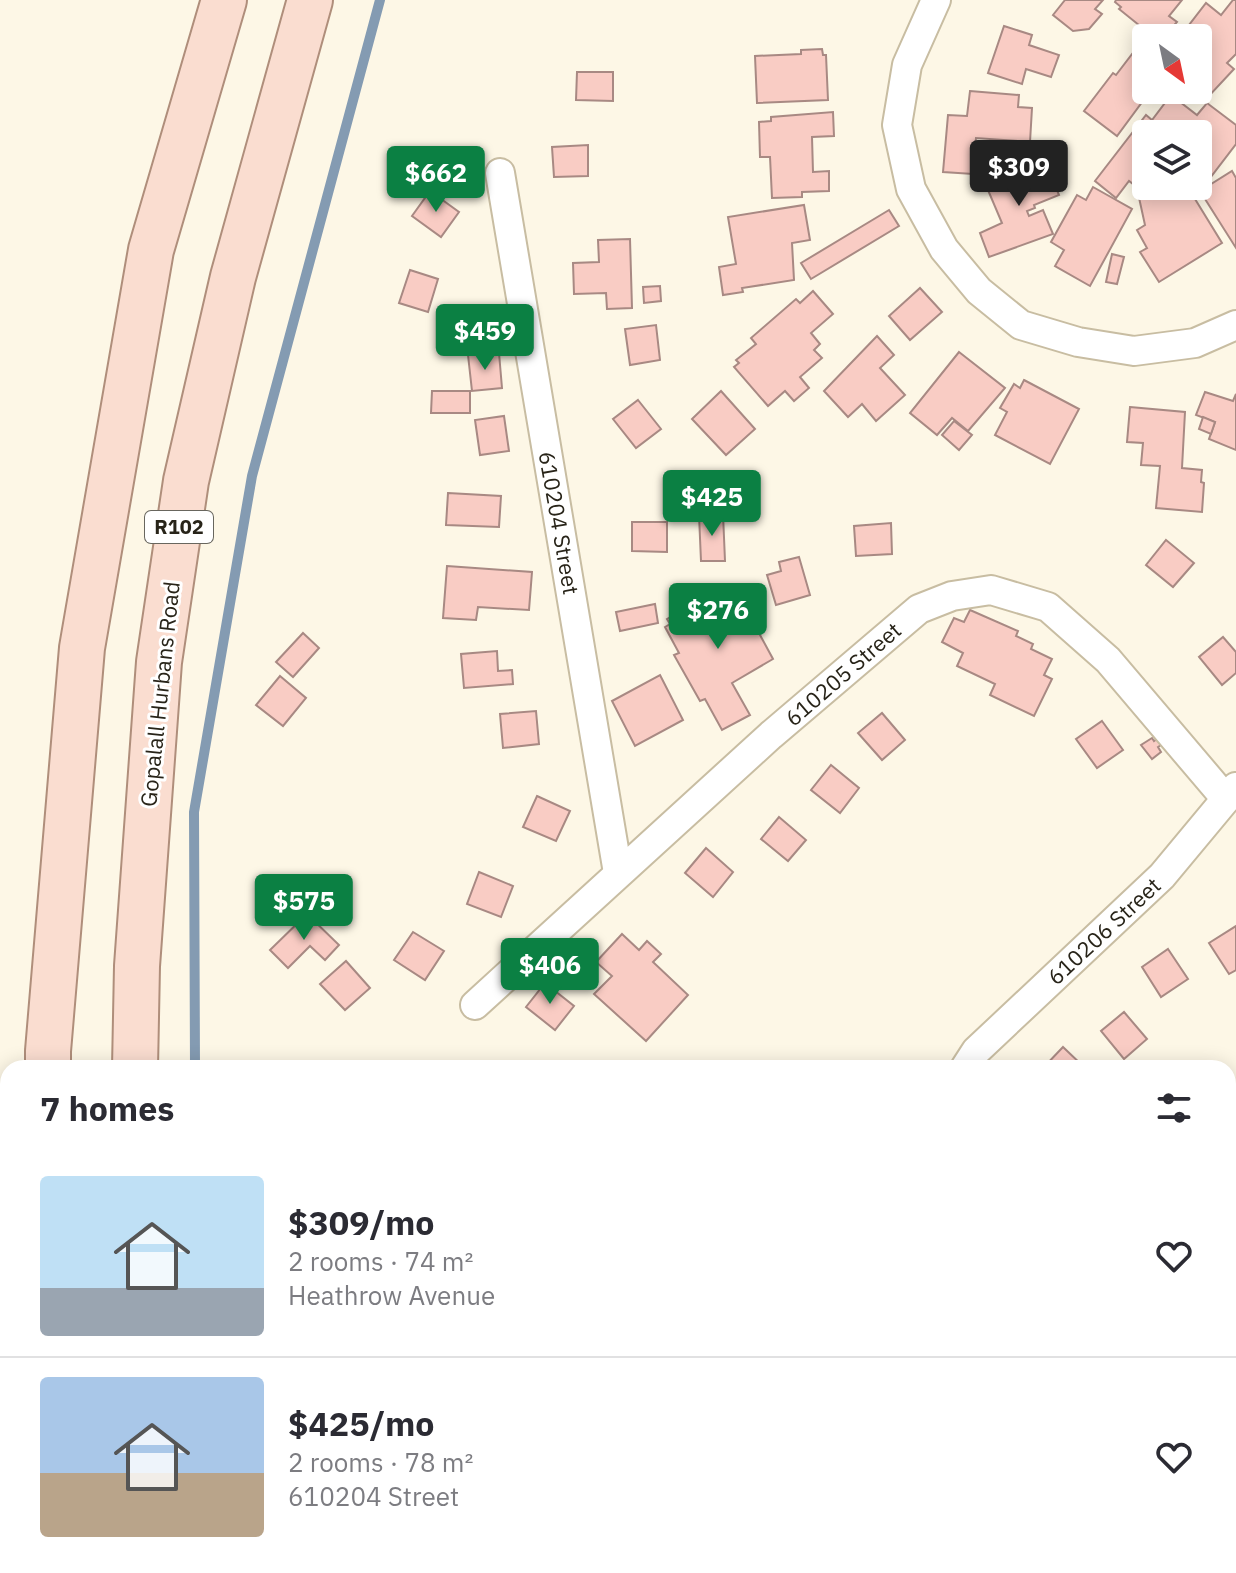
<!DOCTYPE html>
<html lang="en">
<head>
<meta charset="utf-8">
<style>
  body { margin:0; font-family:"IBM Plex Sans",sans-serif; background:#f2f2f3; color:#2b2b33; height:100vh; display:flex; flex-direction:column; font-size:30px; white-space:nowrap }
  * { box-sizing:border-box; margin:0 }
  p { font-size:26px; color:#7c7c81 }
  .icon { flex:none; width:44px; height:44px; fill:none; stroke:currentColor; stroke-width:2; stroke-linecap:round; stroke-linejoin:round }
  .map { position:relative; flex:1; overflow:hidden }
  .sheet { position:absolute; left:0px; top:1060px; width:1236px; height:514px; display:flex; flex-direction:column; background:#fff; border-radius:24px 24px 0 0; box-shadow:0 4px 20px #0003 }
  .sheet>* { flex:none }
  .needle { width:52px; rotate:147deg }
  .buttons { position:absolute; left:1132px; top:24px; display:grid; gap:16px }
  .buttons a { display:grid; place-items:center; width:80px; height:80px; border-radius:8px; background:#fff; box-shadow:0 4px 20px #0003; font-size:40px }
  .price { position:absolute; translate:-50% -68px; padding:0 18px; border-radius:8px; background:#0b8043; color:#fff; font-size:26px; line-height:52px; filter:drop-shadow(0 2px 4px #0008) }
  .price::after { content:''; position:absolute; left:50%; top:48px; width:24px; height:18px; margin-left:-12px; background:inherit; clip-path:polygon(0 0,100% 0,50% 100%) }
  .price.active { background:#222; color:#fff }
  ul { padding:0; list-style:none }
  li { display:flex; align-items:center; gap:24px; height:200px; padding:0 40px }
  li+li { border-top:2px solid #e1e1e2 }
  li span { display:grid; place-items:center; flex:none; width:224px; height:160px; border-radius:8px; color:#555 }
  li>.icon { margin-inline-start:auto }
  span .icon { width:96px; height:96px; fill:#fffc; stroke-width:1 }
  li b { font-size:34px }
  h2 { display:flex; justify-content:space-between; align-items:center; height:96px; padding:0 40px; font-size:34px }
  .map>svg:first-child { display:block }
</style>
</head>
<body>
<div class="map">
<svg width="1236" height="1573" viewBox="0 0 1236 1573">
  <rect width="100%" height="100%" fill="#fdf7e6"/>
  <g fill="none" stroke-linecap="round" stroke-linejoin="round">
    <g stroke="#849bb2" stroke-width="10">
      <path d="M195,1068L194,812L252,476L380,0"/>
      <path d="M675,1566L685,1573"/>
    </g>
  </g>
  <g fill="#f9ccc4" stroke="#a88983" stroke-width="2">
    <path d="M1065,0H1103L1095,9L1102,14L1089,29L1073,31L1053,15Z"/>
    <path d="M1116,0H1182L1169,16L1177,22L1163,38H1155L1119,9L1121,7L1115,2Z"/>
    <path d="M1233,0H1236V54L1227,63L1234,69L1208,97L1198,89V38H1179L1206,3L1221,15Z"/>
    <path d="M1004,26L1032,35L1029,45L1059,55L1051,77L1026,69L1022,84L988,73Z"/>
    <path d="M1139,45L1146,50V90H1151L1117,136L1084,111L1113,73L1116,75Z"/>
    <path d="M822,49L823,55H826L828,100L757,103L755,56L801,54V50Z"/>
    <path d="M577,72H613V101L576,100Z"/>
    <path d="M970,91L1019,95L1018,107L1032,108L1030,142L976,138L973,174L943,172L948,115L967,116Z"/>
    <path d="M1171,95L1197,115L1207,103L1236,125V144L1210,178L1198,169V134H1146V186L1142,191L1129,181L1116,198L1095,181L1146,115L1152,120Z"/>
    <path d="M833,112L834,136L812,137L813,172L829,171V191L802,192V197L772,198L770,157H760L759,122L771,121V117Z"/>
    <path d="M588,145V176L554,177L552,147Z"/>
    <path d="M1044,158L1059,195L1034,205L1035,208L1027,211L1029,216L1043,210L1053,234L989,257L980,233L1002,223L985,183Z"/>
    <path d="M1232,171L1236,178V248L1200,191Z"/>
    <path d="M1173,186H1187L1222,243L1159,282L1140,252L1147,248L1137,230L1145,225L1138,193Z"/>
    <path d="M1093,187L1132,209L1090,286L1055,266L1064,250L1051,242L1077,195L1086,200Z"/>
    <path d="M430,191L459,212L441,237L412,216Z"/>
    <path d="M804,205L810,240L792,243L794,280L742,288L743,292L723,295L719,267L736,264L728,217Z"/>
    <path d="M889,210L899,226L811,279L801,263Z"/>
    <path d="M630,239L632,308L607,309L606,293L574,294L573,263L599,262L598,240Z"/>
    <path d="M1112,254L1124,257L1117,284L1106,282Z"/>
    <path d="M410,270L438,279L428,312L399,303Z"/>
    <path d="M660,286L661,301L644,303L643,287Z"/>
    <path d="M920,288L942,312L910,340L889,316Z"/>
    <path d="M813,291L833,314L811,333L820,344L814,350L822,358L800,377L809,388L794,401L785,391L768,406L734,367L739,363L736,360L756,344L751,338L796,299L800,303Z"/>
    <path d="M656,325L660,360L630,365L625,329Z"/>
    <path d="M877,336L894,355L880,368L905,395L876,421L862,404L848,417L824,391Z"/>
    <path d="M959,352L1005,388L968,431L952,418L937,435L910,413Z"/>
    <path d="M499,353L502,388L472,391L468,355Z"/>
    <path d="M1024,380L1079,409L1050,464L995,435L1007,412L1000,408L1014,384L1020,388Z"/>
    <path d="M432,391H470V413H431Z"/>
    <path d="M721,391L755,429L726,455L692,419Z"/>
    <path d="M1205,392L1233,401L1236,394V450L1209,439L1215,422L1196,415Z"/>
    <path d="M638,400L661,429L636,448L613,419Z"/>
    <path d="M1130,407L1185,412L1182,468L1202,470L1201,482L1204,483L1202,512L1156,508L1160,466L1141,465L1143,443L1127,442Z"/>
    <path d="M504,416L509,451L480,455L475,420Z"/>
    <path d="M1203,417L1215,422L1211,434L1199,429Z"/>
    <path d="M954,421L972,435L959,450L942,435Z"/>
    <path d="M448,493L501,496L499,527L446,525Z"/>
    <path d="M706,493L722,495L720,511L704,509Z"/>
    <path d="M723,514L725,561H701L699,515Z"/>
    <path d="M632,522H667V552L632,551Z"/>
    <path d="M891,523L892,554L856,556L854,526Z"/>
    <path d="M1166,540L1194,563L1173,587L1146,565Z"/>
    <path d="M799,557L810,595L776,605L767,575L781,571L779,562Z"/>
    <path d="M447,566L532,572L529,610L478,607L476,620L443,618Z"/>
    <path d="M720,587L723,591L730,588L735,599L740,598L773,659L732,683L750,715L722,730L705,699L700,701L674,655L679,653L665,627L670,624L667,619Z"/>
    <path d="M655,604L658,623L620,631L616,612Z"/>
    <path d="M970,610L1018,631L1016,636L1033,644L1031,649L1052,659L1044,675L1052,679L1034,716L990,695L995,684L957,666L963,653L942,642L954,618L964,622Z"/>
    <path d="M303,633L319,648L293,677L276,662Z"/>
    <path d="M1223,637L1236,652V673L1222,685L1199,657Z"/>
    <path d="M497,651L498,671L512,670L513,684L464,688L461,654Z"/>
    <path d="M660,675L683,720L635,746L612,701Z"/>
    <path d="M280,676L306,698L283,726L256,705Z"/>
    <path d="M536,711L539,744L503,748L500,714Z"/>
    <path d="M882,713L905,740L882,760L858,733Z"/>
    <path d="M1102,721L1123,750L1097,768L1076,739Z"/>
    <path d="M1152,738L1154,741L1157,739L1161,745L1158,747L1161,752L1152,759L1141,745Z"/>
    <path d="M831,765L859,788L840,813L811,790Z"/>
    <path d="M537,796L570,811L556,841L523,827Z"/>
    <path d="M779,817L806,840L788,861L761,839Z"/>
    <path d="M706,848L733,872L713,897L685,873Z"/>
    <path d="M479,872L513,886L501,917L467,904Z"/>
    <path d="M307,914L339,945L325,960L310,946L288,968L270,950Z"/>
    <path d="M1236,926V970L1229,974L1209,943Z"/>
    <path d="M413,932L444,951L425,980L394,960Z"/>
    <path d="M622,934L639,950L647,941L661,954L653,962L688,995L646,1041L594,994L612,976L596,962Z"/>
    <path d="M1168,949L1188,979L1161,997L1142,967Z"/>
    <path d="M346,961L370,988L345,1010L320,984Z"/>
    <path d="M545,983L574,1006L555,1030L526,1007Z"/>
    <path d="M1124,1012L1147,1039L1124,1059L1101,1031Z"/>
    <path d="M1063,1047L1085,1068H1043Z"/>
    <path d="M1236,1382V1435L1228,1427V1407L1232,1402L1228,1398V1391Z"/>
    <path d="M355,1566H384L392,1573H349Z"/>
    <path d="M852,1566H888L890,1573H858Z"/>
    <path d="M1124,1566H1145L1156,1573H1120Z"/>
  </g>
  <g fill="none" stroke-linecap="round" stroke-linejoin="round">
    <g stroke="#c8bda2" stroke-width="32">
      <g id="minor">
        <path d="M936,0L907,65L897,125L911,189L944,249L979,291L1021,325L1078,342L1134,351L1195,343L1236,325"/>
        <path d="M500,173L618,873"/>
        <path d="M475,1005L771,735L919,609L952,596L991,590L1048,607L1108,660L1226,799"/>
        <path d="M965,1068L976,1051L1162,876L1236,787"/>
        <path d="M1228,1314L1236,1306"/>
        <path d="M1220,1566L1229,1573"/>
        <path d="M981,1573L987,1566"/>
      </g>
    </g>
    <g stroke="#af8e7b" stroke-width="48">
      <g id="primary">
        <path d="M48,1068V1051L82,648L151,250L224,0"/>
        <path d="M135,1068L137,966L159,662L186,481L233,277L310,0"/>
        <path d="M82,1566V1573"/>
        <path d="M156,1566L157,1573"/>
      </g>
    </g>
    <use href="#minor" stroke="#fff" stroke-width="28"/>
    <use href="#primary" stroke="#faddd0" stroke-width="44"/>
  </g>
  <g text-anchor="middle" stroke-width="6" stroke-linejoin="round" paint-order="stroke">
    <rect fill="#fff" stroke="#68665e" stroke-width="2" x="145" y="511" width="68" height="32" rx="6"/>
    <g font-size="20" font-weight="bold" fill="#282419">
      <text x="179" y="534">R102</text>
    </g>
    <g font-size="22" fill="#282419" stroke="#fff">
      <text transform="translate(559 523) rotate(80)" y="8">610204 Street</text>
      <text transform="translate(843 674) rotate(-41)" y="8">610205 Street</text>
      <text transform="translate(160 694) rotate(-84)" y="8">Gopalall Hurbans Road</text>
      <text transform="translate(1104 931) rotate(-43)" y="8">610206 Street</text>
    </g>
  </g>
</svg>
<div class="buttons">
<a><svg class="needle" viewBox="-14 -14 28 28"><path d="M0-13l5 13h-10z" fill="#e53935"/><path d="M0 13l5-13h-10z" fill="#7c7c81"/></svg></a>
<a><svg class="icon" aria-label="layers" viewBox="0 0 24 24"><path d="M12 4l9 5-9 5-9-5zM3 14l9 5 9-5"/></svg></a>
</div>
<b class="price active" style="left:1019px;top:208px">$309</b>
<b class="price" style="left:436px;top:214px">$662</b>
<b class="price" style="left:485px;top:372px">$459</b>
<b class="price" style="left:712px;top:538px">$425</b>
<b class="price" style="left:718px;top:651px">$276</b>
<b class="price" style="left:304px;top:942px">$575</b>
<b class="price" style="left:550px;top:1006px">$406</b>
<section class="sheet">
<h2>7 homes<svg class="icon" aria-label="filters" viewBox="0 0 24 24"><path d="M4 7h16M4 17h16"/><circle cx="9" cy="7" r="2"/><circle cx="15" cy="17" r="2"/></svg></h2>
<ul>
<li><span style="background:linear-gradient(#bfe0f5 70%,#9aa5b1 0)"><svg class="icon" aria-label="home" viewBox="0 0 24 24"><path d="M3 11l9-7 9 7M6 9v11h12V9"/></svg></span><div><b>$309/mo</b><p>2 rooms · 74 m²</p><p>Heathrow Avenue</p></div><svg class="icon" aria-label="heart" viewBox="0 0 24 24"><path d="M12 20l-8-8c-3-5 5-10 8-4 3-6 11-1 8 4z"/></svg></li>
<li><span style="background:linear-gradient(#a9c7e8 60%,#b9a48a 0)"><svg class="icon" aria-label="home" viewBox="0 0 24 24"><path d="M3 11l9-7 9 7M6 9v11h12V9"/></svg></span><div><b>$425/mo</b><p>2 rooms · 78 m²</p><p>610204 Street</p></div><svg class="icon" aria-label="heart" viewBox="0 0 24 24"><path d="M12 20l-8-8c-3-5 5-10 8-4 3-6 11-1 8 4z"/></svg></li>
</ul>
</section>
</div>
</body>
</html>
